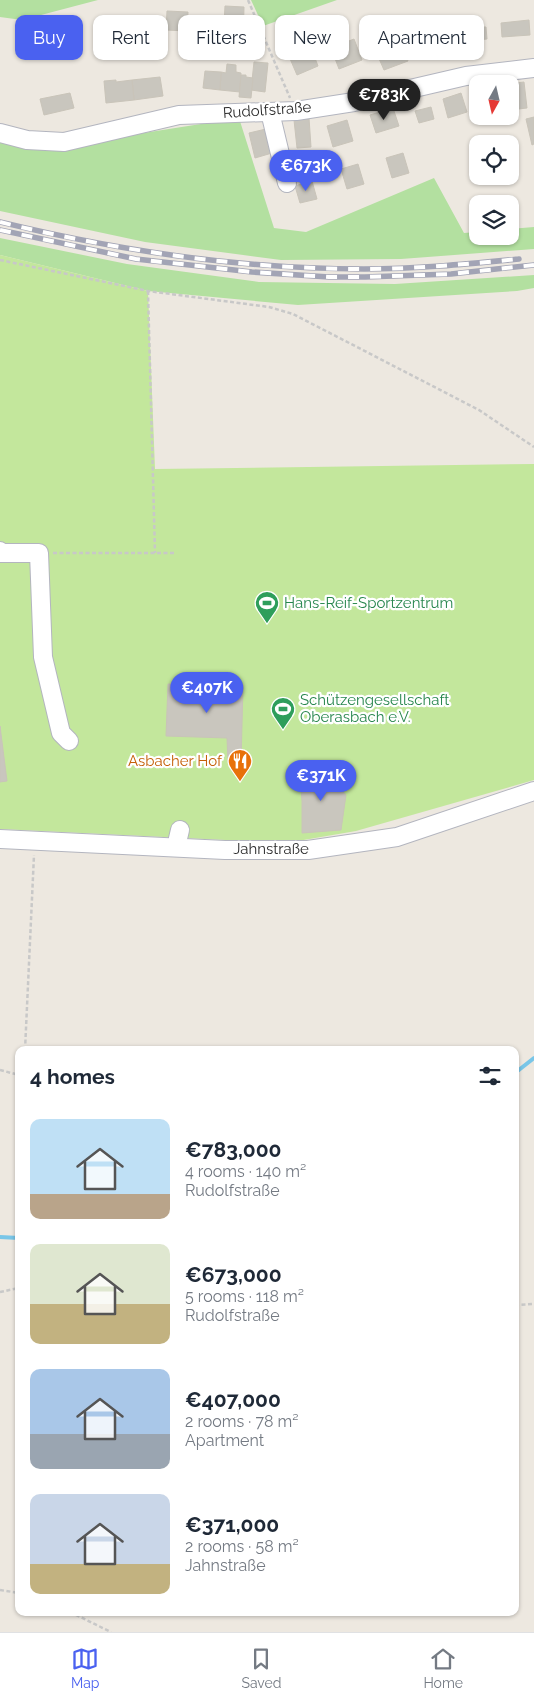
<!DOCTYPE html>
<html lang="en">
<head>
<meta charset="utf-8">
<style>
  body { margin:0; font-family:Raleway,sans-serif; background:#f6f6f7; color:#1f2937; height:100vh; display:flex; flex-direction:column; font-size:19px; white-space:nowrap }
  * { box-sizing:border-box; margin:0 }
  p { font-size:16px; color:#747a83 }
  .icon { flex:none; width:28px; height:28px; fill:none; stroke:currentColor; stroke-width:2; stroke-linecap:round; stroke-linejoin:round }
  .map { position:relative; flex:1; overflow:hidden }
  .sheet { position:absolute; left:15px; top:1046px; width:504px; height:570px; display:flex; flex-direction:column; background:#fff; border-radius:10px; box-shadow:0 1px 4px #0004 }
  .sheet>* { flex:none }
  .top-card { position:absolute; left:15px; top:15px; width:505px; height:45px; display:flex; gap:10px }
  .needle { width:32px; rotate:188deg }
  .tools { position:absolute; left:469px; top:75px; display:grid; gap:10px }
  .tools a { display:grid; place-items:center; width:50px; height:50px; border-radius:10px; background:#fff; box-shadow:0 1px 4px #0004; font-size:25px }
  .price { position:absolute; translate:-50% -42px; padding:0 11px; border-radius:18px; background:#4a61f0; color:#fff; font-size:16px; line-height:32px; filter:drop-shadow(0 1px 2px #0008) }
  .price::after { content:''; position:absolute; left:50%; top:30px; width:15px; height:11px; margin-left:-8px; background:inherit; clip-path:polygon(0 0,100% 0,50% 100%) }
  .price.on { background:#222; color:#fff }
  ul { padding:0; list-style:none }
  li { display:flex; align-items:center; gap:15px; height:125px; padding:0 15px }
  li span { display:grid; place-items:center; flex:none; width:140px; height:100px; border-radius:10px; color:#555 }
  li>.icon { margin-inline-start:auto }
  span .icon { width:60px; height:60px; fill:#fffc; stroke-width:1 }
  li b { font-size:21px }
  h2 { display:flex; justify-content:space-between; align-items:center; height:60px; padding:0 15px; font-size:21px }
  .chip { padding:0 18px; border-radius:10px; background:#fff; box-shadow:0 1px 4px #0004; font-size:18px; line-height:45px }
  .chip.on { background:#4a61f0; color:#fff }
  .dock { display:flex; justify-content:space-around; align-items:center; height:70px; border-top:1px solid #e0e1e3; background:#fff; font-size:14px; color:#747a83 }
  .dock a { display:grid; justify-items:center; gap:2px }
  .dock .on { color:#4a61f0 }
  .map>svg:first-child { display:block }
</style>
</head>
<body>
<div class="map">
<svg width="534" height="1632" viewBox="0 0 534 1632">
  <rect width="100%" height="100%" fill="#ede8e0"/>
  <g fill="#b3e0a0">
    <path d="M0,0H98L22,20L0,17Z"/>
    <path d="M251,0H337L263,26Z"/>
    <path d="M239,118L274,228L306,232L434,178L464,233L477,232L478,236H510V229L534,227V249L401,259L281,260L145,242L0,211V141L35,150Z"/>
    <path d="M0,238L127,264L259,282L395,284L534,275V288L517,291L298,305L148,291L0,255Z"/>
  </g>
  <path fill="#c3e79c" d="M0,255L148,291L155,469L534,464V780L356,831L286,843L0,829Z"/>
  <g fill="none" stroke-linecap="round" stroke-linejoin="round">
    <g stroke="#79c6e8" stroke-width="4">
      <path d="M515,1073L534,1058"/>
      <path d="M0,1237L19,1238"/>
    </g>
  </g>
  <g fill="#c9c6be" stroke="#c9c4b9">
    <path d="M225,6L244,7L243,42L223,41Z"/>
    <path d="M167,11L188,12L187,31L166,30Z"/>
    <path d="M476,18L477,27H486L487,39L468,41L466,19Z"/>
    <path d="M529,20L530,35L502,37L501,23Z"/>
    <path d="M440,22L449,50L422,59L413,31Z"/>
    <path d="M354,39L362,60L339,69L331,48Z"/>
    <path d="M401,44L408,61L384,70L377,54Z"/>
    <path d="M310,45L318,66L297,75L288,54Z"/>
    <path d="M254,62L268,63L265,92L251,90Z"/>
    <path d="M227,64L236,65V72L241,73L240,92L220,90L221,72L226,73Z"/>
    <path d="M205,71L221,72L220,90L203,88Z"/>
    <path d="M241,75H246V77L253,78L251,98L239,97Z"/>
    <path d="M160,77L163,96L134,100L132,80Z"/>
    <path d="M116,80V82L132,80L134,100L106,103L104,81Z"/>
    <path d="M524,82L527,108L510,110V84H508Z"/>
    <path d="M70,93L74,108L44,115L40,99Z"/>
    <path d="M461,93L467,112L448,118L443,99Z"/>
    <path d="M431,107L434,119L419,123L415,111Z"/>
    <path d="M393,108L399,126L376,133L370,115Z"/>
    <path d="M534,117V144L532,145L526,119Z"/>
    <path d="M309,118L311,147L297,148L294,120Z"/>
    <path d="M347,120L353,141L333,147L327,126Z"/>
    <path d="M266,129L272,153L255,158L249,133Z"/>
    <path d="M403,153L409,173L392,178L386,158Z"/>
    <path d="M358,164L364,184L347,189L341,169Z"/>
    <path d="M312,181L317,199L300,203L295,186Z"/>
    <path d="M168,684L243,685L241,763L228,762L227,738L166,736Z"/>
    <path d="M0,726L7,781L0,782Z"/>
    <path d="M299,764L330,778L346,795L341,830L302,833V801Z"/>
  </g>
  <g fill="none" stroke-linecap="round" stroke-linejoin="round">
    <g stroke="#b3b5bf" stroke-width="20">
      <g id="minor">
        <path d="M270,112L287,183"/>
        <path d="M0,133L27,140L64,142L179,115L296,111L354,102L466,76L534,68"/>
        <path d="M0,551L1,553H39L43,657L61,733L69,741"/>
        <path d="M0,839L225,850H308L397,837L534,791"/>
        <path d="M176,847L180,830"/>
      </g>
    </g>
    <g stroke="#c8c8c8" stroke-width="2.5" stroke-dasharray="4 2.5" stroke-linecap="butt">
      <path d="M248,0L290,98"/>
      <path d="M0,260L148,291L269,307L293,314L479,410L534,447"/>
      <path d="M148,291L155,553"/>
      <path d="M53,553H174"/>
      <path d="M25,1050L34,855"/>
      <path d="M0,1070L19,1075"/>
      <path d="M0,1292L19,1288"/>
      <path d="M515,1305L534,1304"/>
      <path d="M0,1590L19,1593"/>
      <path d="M70,1612L111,1632"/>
    </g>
    <use href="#minor" stroke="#fff" stroke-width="18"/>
    <g stroke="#a2a4b5" stroke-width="5.5">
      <g id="rail">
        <path d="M0,222C119,251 242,269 364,269C416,269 467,264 519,259"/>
        <path d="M0,230L136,259L252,272L329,277H365L451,274L534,265"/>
      </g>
    </g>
    <use href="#rail" stroke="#fff" stroke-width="4" stroke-dasharray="11" stroke-linecap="butt"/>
  </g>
  <defs>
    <g id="stadium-pin" transform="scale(1.25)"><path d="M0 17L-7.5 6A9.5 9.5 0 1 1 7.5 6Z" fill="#2e9e5b" stroke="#fff"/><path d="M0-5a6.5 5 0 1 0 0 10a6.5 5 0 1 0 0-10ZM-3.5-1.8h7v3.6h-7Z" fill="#fff"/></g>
    <g id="restaurant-pin" transform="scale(1.25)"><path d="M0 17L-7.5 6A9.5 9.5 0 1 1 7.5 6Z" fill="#e8710a" stroke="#fff"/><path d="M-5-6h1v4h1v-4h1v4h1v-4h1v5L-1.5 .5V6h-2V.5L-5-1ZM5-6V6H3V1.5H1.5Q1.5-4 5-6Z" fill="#fff"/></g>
  </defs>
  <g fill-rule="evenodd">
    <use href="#stadium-pin" x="267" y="603"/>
    <use href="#stadium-pin" x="283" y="709"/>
    <use href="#restaurant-pin" x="240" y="761"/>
  </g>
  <g text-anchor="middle" stroke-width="4.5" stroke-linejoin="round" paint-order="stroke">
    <g font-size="15" fill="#2c2c2c" stroke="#fff">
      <text transform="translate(267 110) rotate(-4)" y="5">Rudolfstraße</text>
      <text x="271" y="854">Jahnstraße</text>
    </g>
    <g font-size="15" fill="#27864d" stroke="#fff" text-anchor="start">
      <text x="284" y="608">Hans-Reif-Sportzentrum</text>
      <text x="300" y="705">Schützengesellschaft<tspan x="300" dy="17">Oberasbach e.V.</tspan></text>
    </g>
    <g font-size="15" fill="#c56008" stroke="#fff" text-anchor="end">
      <text x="222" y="766">Asbacher Hof</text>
    </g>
  </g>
</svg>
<div class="tools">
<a><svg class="needle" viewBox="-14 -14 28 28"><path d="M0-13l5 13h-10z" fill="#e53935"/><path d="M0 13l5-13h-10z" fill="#747a83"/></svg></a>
<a><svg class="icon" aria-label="locate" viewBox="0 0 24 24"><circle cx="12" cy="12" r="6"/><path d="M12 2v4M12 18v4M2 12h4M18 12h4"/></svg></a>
<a><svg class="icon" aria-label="layers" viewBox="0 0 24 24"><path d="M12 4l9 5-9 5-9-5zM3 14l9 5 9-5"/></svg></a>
</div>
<b class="price on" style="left:384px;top:121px">€783K</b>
<b class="price" style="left:306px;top:192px">€673K</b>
<b class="price" style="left:207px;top:714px">€407K</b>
<b class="price" style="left:321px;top:802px">€371K</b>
<div class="top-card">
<a class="chip on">Buy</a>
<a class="chip">Rent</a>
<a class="chip">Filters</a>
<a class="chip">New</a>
<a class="chip">Apartment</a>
</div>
<section class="sheet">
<h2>4 homes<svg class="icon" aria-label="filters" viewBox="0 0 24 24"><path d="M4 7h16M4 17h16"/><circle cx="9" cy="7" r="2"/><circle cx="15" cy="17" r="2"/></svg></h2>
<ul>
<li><span style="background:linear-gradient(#bfe0f5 75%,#b9a48a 0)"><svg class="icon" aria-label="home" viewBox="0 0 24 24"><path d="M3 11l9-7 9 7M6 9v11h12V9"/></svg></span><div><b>€783,000</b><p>4 rooms · 140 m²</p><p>Rudolfstraße</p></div></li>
<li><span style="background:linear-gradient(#dfe7d0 60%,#c2b280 0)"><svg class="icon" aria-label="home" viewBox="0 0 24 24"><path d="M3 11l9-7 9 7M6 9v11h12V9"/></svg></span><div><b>€673,000</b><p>5 rooms · 118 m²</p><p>Rudolfstraße</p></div></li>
<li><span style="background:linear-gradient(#a9c7e8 65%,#9aa5b1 0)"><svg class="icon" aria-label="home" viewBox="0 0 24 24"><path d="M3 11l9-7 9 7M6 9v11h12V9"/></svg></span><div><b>€407,000</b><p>2 rooms · 78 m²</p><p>Apartment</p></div></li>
<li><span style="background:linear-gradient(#c9d6e8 70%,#c2b280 0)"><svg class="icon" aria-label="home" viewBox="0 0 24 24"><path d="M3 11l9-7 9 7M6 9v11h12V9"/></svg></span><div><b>€371,000</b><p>2 rooms · 58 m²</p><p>Jahnstraße</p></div></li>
</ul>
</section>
</div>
<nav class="dock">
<a class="on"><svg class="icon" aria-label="map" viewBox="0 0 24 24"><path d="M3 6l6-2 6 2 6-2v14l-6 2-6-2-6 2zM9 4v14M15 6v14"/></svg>Map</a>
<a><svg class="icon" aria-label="saved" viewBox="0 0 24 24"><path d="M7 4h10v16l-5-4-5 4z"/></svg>Saved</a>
<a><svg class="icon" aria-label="home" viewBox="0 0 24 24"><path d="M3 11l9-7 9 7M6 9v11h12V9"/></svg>Home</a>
</nav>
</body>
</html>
